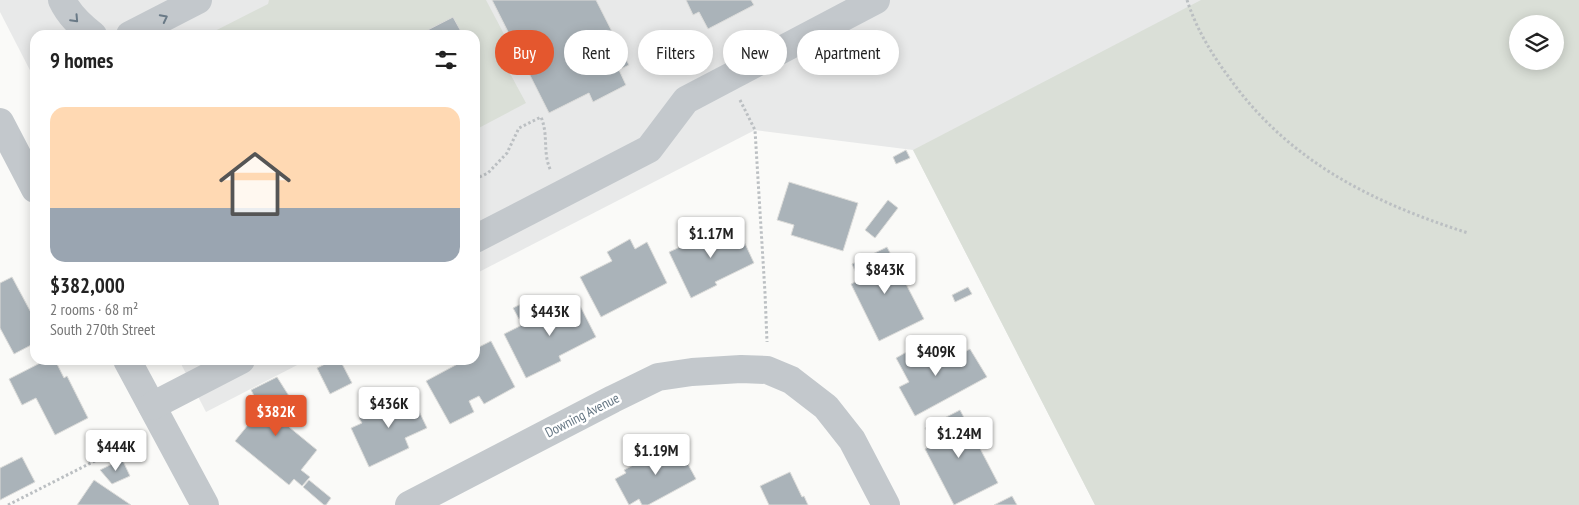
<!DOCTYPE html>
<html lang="en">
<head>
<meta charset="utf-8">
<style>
  body { margin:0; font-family:"PT Sans Narrow",sans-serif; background:#f6f6f6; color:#222; height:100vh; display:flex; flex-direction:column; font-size:19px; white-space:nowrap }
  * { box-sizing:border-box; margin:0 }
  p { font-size:16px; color:#767676 }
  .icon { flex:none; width:28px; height:28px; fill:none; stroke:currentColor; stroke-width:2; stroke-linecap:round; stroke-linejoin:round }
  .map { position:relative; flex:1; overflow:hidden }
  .side { position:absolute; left:30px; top:30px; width:450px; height:335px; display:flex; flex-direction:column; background:#fff; border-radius:15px; box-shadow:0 2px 12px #0003 }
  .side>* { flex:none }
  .top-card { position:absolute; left:495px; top:30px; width:475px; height:45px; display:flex; gap:10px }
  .controls { position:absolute; left:1509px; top:15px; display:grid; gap:10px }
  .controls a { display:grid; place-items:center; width:55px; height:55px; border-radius:50%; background:#fff; box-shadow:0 2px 12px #0003; font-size:25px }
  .price { position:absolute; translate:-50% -42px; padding:0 11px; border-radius:5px; background:#fff; color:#222; font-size:16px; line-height:32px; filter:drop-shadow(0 1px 2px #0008) }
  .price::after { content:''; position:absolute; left:50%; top:30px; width:15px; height:11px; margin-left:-8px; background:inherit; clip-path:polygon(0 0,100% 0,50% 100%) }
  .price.active { background:#e4572e; color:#fff }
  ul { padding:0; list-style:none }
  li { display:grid; align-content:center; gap:10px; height:265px; padding:0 20px }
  li span { display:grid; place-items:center; height:155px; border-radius:15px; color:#555 }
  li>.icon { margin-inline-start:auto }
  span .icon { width:90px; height:90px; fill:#fffc; stroke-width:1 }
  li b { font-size:21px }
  h2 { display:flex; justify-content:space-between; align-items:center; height:60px; padding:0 20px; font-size:21px }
  .chip { padding:0 18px; border-radius:22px; background:#fff; box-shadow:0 2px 12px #0003; font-size:18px; line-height:45px }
  .chip.active { background:#e4572e; color:#fff }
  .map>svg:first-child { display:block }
</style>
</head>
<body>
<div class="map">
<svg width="1579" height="505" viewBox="0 0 1579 505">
  <rect width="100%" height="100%" fill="#fafaf8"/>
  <g fill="#e8e9e9" fill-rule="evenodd">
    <path d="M0,0H1579V505H1095L913,150L755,130L475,274V35H35V80L0,12ZM1518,24H1555V61H1518Z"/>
    <path d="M179,360H307L206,412Z"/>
  </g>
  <g fill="#dadfd7" fill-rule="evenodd">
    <path d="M269,0H486L516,57L503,64L506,66L526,103L475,130V35H207L268,4Z"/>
    <path d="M1201,0H1579V505H1095L913,150ZM1518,24H1555V61H1518Z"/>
  </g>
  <g fill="#aab3b9" stroke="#dcdcda">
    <path d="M492,0H596L629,65L619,70L626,85L593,102L589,93L549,113Z"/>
    <path d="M686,0H751L754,5L708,29L699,12L693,15Z"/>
    <path d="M453,17L463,35H418Z"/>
    <path d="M906,150L910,158L896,164L893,157Z"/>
    <path d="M789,182L858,203L843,251L791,235L794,225L777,220Z"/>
    <path d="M888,200L898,208L875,238L865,230Z"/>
    <path d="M735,222L754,263L715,282L717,285L691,298L669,252Z"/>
    <path d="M630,239L635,249L647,242L667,283L601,317L580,277L612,261L607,252Z"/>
    <path d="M887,247L924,319L879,341L851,284L859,280L852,264Z"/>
    <path d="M12,277L35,320V343L14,354L0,328V283Z"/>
    <path d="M968,287L972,294L955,302L952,295Z"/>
    <path d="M576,298L596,337L559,356L561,361L526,378L504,334Z"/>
    <path d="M525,302L530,314L519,319L513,308Z"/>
    <path d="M491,341L515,387L484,404L479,396L469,401L474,412L450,424L426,381L465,360H475V349Z"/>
    <path d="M926,341L934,354L937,353L943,364L970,349L987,377L915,416L899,387L909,382L896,358Z"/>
    <path d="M46,360H55L64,378L67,376L88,418L55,435L36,398L22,405L9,379Z"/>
    <path d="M333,360H340L352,383L330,394L317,368Z"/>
    <path d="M277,377L289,396L272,405L277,412L292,423L289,427L317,450L301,470L310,477L302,486L294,479L289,485L235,441L261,409L251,390Z"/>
    <path d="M408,388L427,428L405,438L409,448L369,467L351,428L362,423L359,418L366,414L368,418L387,409L384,405L388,403L387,398Z"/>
    <path d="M960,410L998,483L954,505L925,449L934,444L925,428Z"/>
    <path d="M676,442L696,479L648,505H642L639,499L629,505L615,479L626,473L624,470Z"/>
    <path d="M22,457L35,482L0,500V468Z"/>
    <path d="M122,459L130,476L112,484L100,470Z"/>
    <path d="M790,472L802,497L804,496L808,505H769L760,486Z"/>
    <path d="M94,480L131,505H77Z"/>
    <path d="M309,480L331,498L326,505H324L303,487Z"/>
    <path d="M1012,496L1017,505H994Z"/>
  </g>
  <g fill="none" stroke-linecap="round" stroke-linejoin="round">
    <g stroke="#bbbfc2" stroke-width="3" stroke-dasharray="2.5 2.5" stroke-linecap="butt">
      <path d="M1187,0C1196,28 1211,53 1228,76C1288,161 1371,202 1468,233"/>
      <path d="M740,100L755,130L765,293L767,342"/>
      <path d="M475,179L488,173L507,153L519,128L541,117C549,136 542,153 551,171"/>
      <path d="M8,505L140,438"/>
    </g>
    <g stroke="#c3c8cc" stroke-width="28">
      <path d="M62,0C69,15 80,25 93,35"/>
      <path d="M130,35L198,0"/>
      <path d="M0,122L35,189"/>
      <path d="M475,239L649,149L686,100L876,0"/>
      <path d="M127,360L205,505"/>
      <path d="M152,406L241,360"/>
      <path d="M409,505L613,399L658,377L692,372L741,369L767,370L791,380L826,407L852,440L886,505"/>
    </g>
  </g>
  <defs><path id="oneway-chevron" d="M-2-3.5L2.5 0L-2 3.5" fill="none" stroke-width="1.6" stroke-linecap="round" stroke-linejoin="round" transform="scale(1.25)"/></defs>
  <g stroke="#6a7a87">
    <use href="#oneway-chevron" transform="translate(164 18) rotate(-27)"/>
    <use href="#oneway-chevron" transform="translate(75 19) rotate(47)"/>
  </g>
  <g text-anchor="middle" stroke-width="5" stroke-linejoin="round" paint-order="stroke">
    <g font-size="14" fill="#657683" stroke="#fff">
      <text transform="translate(582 415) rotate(-27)" y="5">Downing Avenue</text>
    </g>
  </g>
</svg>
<div class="controls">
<a><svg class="icon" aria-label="layers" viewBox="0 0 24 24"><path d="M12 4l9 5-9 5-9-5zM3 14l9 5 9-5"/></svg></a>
</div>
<b class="price" style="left:711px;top:259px">$1.17M</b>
<b class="price" style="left:885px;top:295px">$843K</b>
<b class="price" style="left:550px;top:337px">$443K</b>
<b class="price" style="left:936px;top:377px">$409K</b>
<b class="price" style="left:389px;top:429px">$436K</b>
<b class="price active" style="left:276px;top:437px">$382K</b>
<b class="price" style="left:959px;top:459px">$1.24M</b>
<b class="price" style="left:116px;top:472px">$444K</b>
<b class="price" style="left:656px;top:476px">$1.19M</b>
<div class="top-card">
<a class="chip active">Buy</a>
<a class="chip">Rent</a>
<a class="chip">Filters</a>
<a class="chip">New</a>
<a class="chip">Apartment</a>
</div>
<section class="side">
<h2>9 homes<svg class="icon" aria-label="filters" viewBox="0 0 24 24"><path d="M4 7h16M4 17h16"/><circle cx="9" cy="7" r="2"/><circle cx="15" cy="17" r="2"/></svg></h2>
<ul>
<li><span style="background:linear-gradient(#ffd9b3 65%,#9aa5b1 0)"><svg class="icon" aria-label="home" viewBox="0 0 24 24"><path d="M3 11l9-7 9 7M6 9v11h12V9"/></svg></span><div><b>$382,000</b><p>2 rooms · 68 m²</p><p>South 270th Street</p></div></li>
</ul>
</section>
</div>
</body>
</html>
